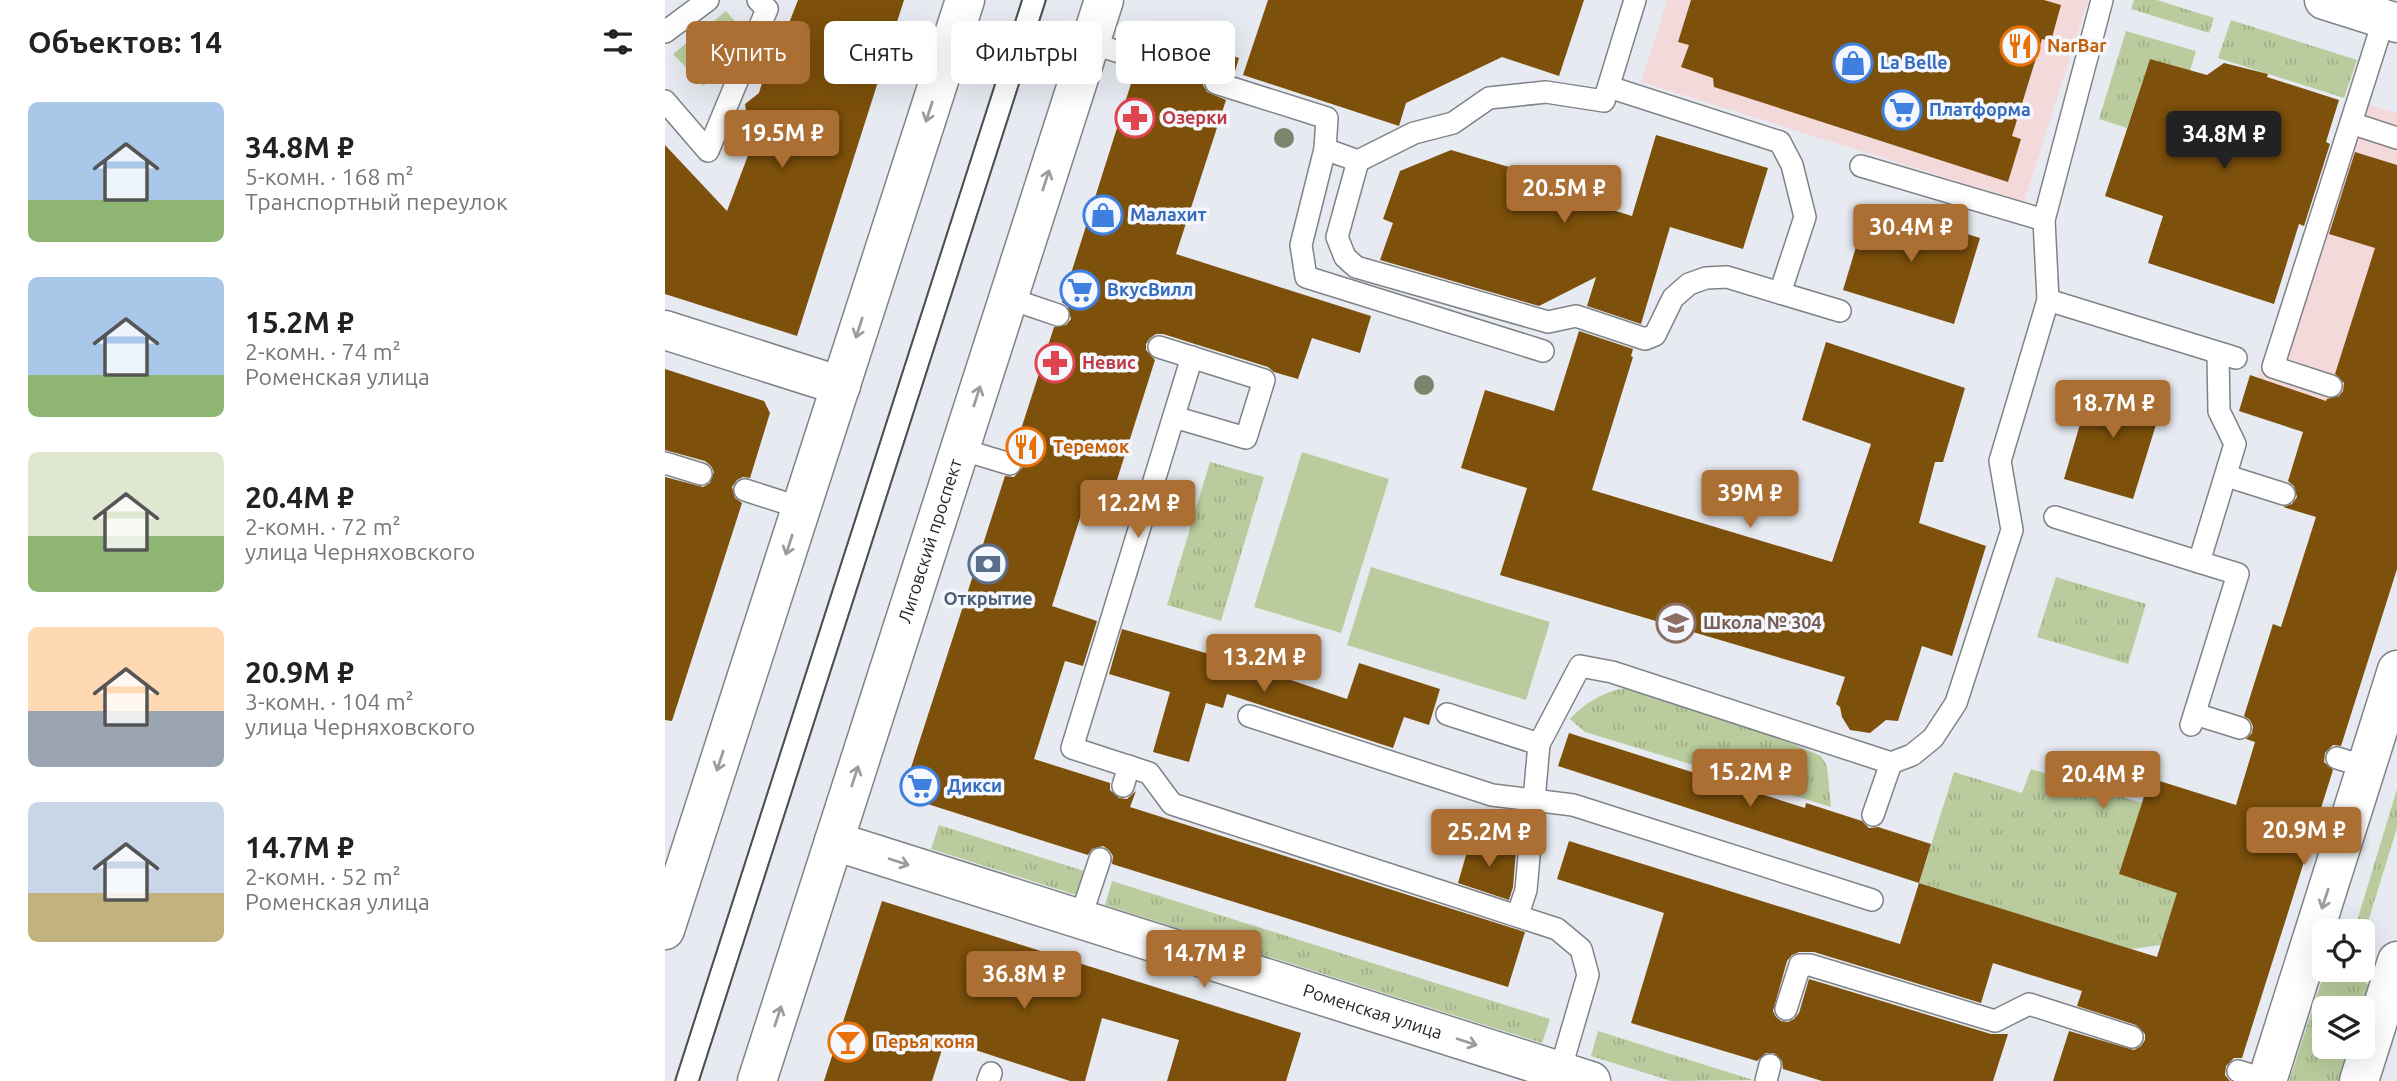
<!DOCTYPE html>
<html lang="ru">
<head>
<meta charset="utf-8">
<style>
  body { margin:0; font-family:Ubuntu,sans-serif; background:#f6f6f6; color:#222; height:100vh; display:flex; flex-direction:column; font-size:26px; white-space:nowrap }
  * { box-sizing:border-box; margin:0 }
  p { font-size:23px; color:#767676 }
  .icon { flex:none; width:38px; height:38px; fill:none; stroke:currentColor; stroke-width:2; stroke-linecap:round; stroke-linejoin:round }
  .map { position:relative; flex:1; overflow:hidden }
  .drawer { display:flex; flex-direction:column; background:#fff; width:665px }
  .drawer>* { flex:none }
  .top-card { position:absolute; left:21px; top:21px; width:665px; height:63px; display:flex; gap:14px }
  .tools { position:absolute; left:1647px; top:919px; display:grid; gap:14px }
  .tools a { display:grid; place-items:center; width:63px; height:63px; border-radius:10px; background:#fff; box-shadow:0 7px 28px #0002; font-size:35px }
  .price { position:absolute; translate:-50% -60px; padding:0 16px; border-radius:7px; background:#ac6f33; color:#fff; font-size:23px; line-height:46px; filter:drop-shadow(0 2px 4px #0008) }
  .price::after { content:''; position:absolute; left:50%; top:42px; width:21px; height:16px; margin-left:-10px; background:inherit; clip-path:polygon(0 0,100% 0,50% 100%) }
  .price.current { background:#222; color:#fff }
  ul { padding:0; list-style:none }
  li { display:flex; align-items:center; gap:21px; height:175px; padding:0 28px }
  li span { display:grid; place-items:center; flex:none; width:196px; height:140px; border-radius:10px; color:#555 }
  li>.icon { margin-inline-start:auto }
  span .icon { width:84px; height:84px; fill:#fffc; stroke-width:1 }
  li b { font-size:30px }
  h2 { display:flex; justify-content:space-between; align-items:center; height:84px; padding:0 28px; font-size:30px }
  .tag { padding:0 24px; border-radius:10px; background:#fff; box-shadow:0 7px 28px #0002; font-size:24px; line-height:63px }
  .tag.current { background:#ac6f33; color:#fff }
  main { display:flex; flex:1; min-height:0 }
  .map>svg:first-child { display:block }
</style>
</head>
<body>
<main>
<section class="drawer">
<h2>Объектов: 14<svg class="icon" aria-label="filters" viewBox="0 0 24 24"><path d="M4 7h16M4 17h16"/><circle cx="9" cy="7" r="2"/><circle cx="15" cy="17" r="2"/></svg></h2>
<ul>
<li><span style="background:linear-gradient(#a9c7e8 70%,#8fb573 0)"><svg class="icon" aria-label="home" viewBox="0 0 24 24"><path d="M3 11l9-7 9 7M6 9v11h12V9"/></svg></span><div><b>34.8M ₽</b><p>5-комн. · 168 m²</p><p>Транспортный переулок</p></div></li>
<li><span style="background:linear-gradient(#a9c7e8 70%,#8fb573 0)"><svg class="icon" aria-label="home" viewBox="0 0 24 24"><path d="M3 11l9-7 9 7M6 9v11h12V9"/></svg></span><div><b>15.2M ₽</b><p>2-комн. · 74 m²</p><p>Роменская улица</p></div></li>
<li><span style="background:linear-gradient(#dfe7d0 60%,#8fb573 0)"><svg class="icon" aria-label="home" viewBox="0 0 24 24"><path d="M3 11l9-7 9 7M6 9v11h12V9"/></svg></span><div><b>20.4M ₽</b><p>2-комн. · 72 m²</p><p>улица Черняховского</p></div></li>
<li><span style="background:linear-gradient(#ffd9b3 60%,#9aa5b1 0)"><svg class="icon" aria-label="home" viewBox="0 0 24 24"><path d="M3 11l9-7 9 7M6 9v11h12V9"/></svg></span><div><b>20.9M ₽</b><p>3-комн. · 104 m²</p><p>улица Черняховского</p></div></li>
<li><span style="background:linear-gradient(#c9d6e8 65%,#c2b280 0)"><svg class="icon" aria-label="home" viewBox="0 0 24 24"><path d="M3 11l9-7 9 7M6 9v11h12V9"/></svg></span><div><b>14.7M ₽</b><p>2-комн. · 52 m²</p><p>Роменская улица</p></div></li>
</ul>
</section>
<div class="map">
<svg width="1732" height="1081" viewBox="0 0 1732 1081">
  <defs>
    <pattern id="grass-tufts" width="24" height="20" patternUnits="userSpaceOnUse" patternTransform="scale(1.75)"><rect width="24" height="20" fill="#bacc9d"/><path d="M3 7l-1-3M5 7V3M7 7l1-3M15 17l-1-3M17 17v-4M19 17l1-3" fill="none" stroke="#a0af87"/></pattern>
  </defs>
  <rect width="100%" height="100%" fill="#e7ebf1"/>
  <g fill="#f4d9da">
    <path d="M1002,0H1420L1423,1L1359,202L976,82Z"/>
    <path d="M1682,98L1732,113V445L1586,399Z"/>
  </g>
  <g fill="url(#grass-tufts)">
    <path d="M1469,0H1492L1549,18L1544,33L1466,9Z"/>
    <path d="M61,11L74,26L39,86L8,54Z"/>
    <path d="M1566,20L1692,60L1679,98L1553,58Z"/>
    <path d="M1461,31L1531,51L1525,71L1485,59L1462,128L1434,119Z"/>
    <path d="M545,462L599,477L556,621L502,605Z"/>
    <path d="M1391,577L1481,604L1463,664L1372,637Z"/>
    <path d="M976,686L1000,690L1156,756L1162,766L1166,807L920,732L905,719C925,697 948,688 976,686Z"/>
    <path d="M1366,769L1477,803L1455,874L1542,902L1496,945L1466,949L1254,883L1289,772L1357,793Z"/>
    <path d="M1732,789V828L1698,938V931H1689Z"/>
    <path d="M274,825L419,871L411,895L266,849Z"/>
    <path d="M447,881L885,1019L877,1043L440,905Z"/>
    <path d="M1674,970H1687V972L1705,986L1698,1008H1659V1046L1685,1047L1674,1081H1624L1658,977Z"/>
    <path d="M933,1031L1088,1080L1006,1081L926,1056Z"/>
  </g>
  <g fill="#bacc9d">
    <path d="M637,452L724,479L676,633L589,607Z"/>
    <path d="M706,567L885,622L861,700L682,645Z"/>
  </g>
  <g fill="#7d500b">
    <path d="M133,0H239L132,336L0,294V145L62,211L93,129L82,118L80,104L94,93L105,56L110,59Z"/>
    <path d="M603,0H919L894,76L837,57L741,103L734,126L578,75Z"/>
    <path d="M1026,0H1379L1396,5L1386,41L1377,39L1347,136L1356,139L1343,182L1049,87L1048,78L1016,67L1024,45L1013,42Z"/>
    <path d="M483,29L574,58L569,75L549,70L543,73L539,78L538,85L542,92L561,100L511,254L706,316L695,353L647,338L633,379L609,372L603,367L498,334H491L485,338L481,344V350L490,360L451,483H444L438,487L434,498L437,504L421,499L387,606L432,621L418,666L400,661L369,759L445,783V790L454,798L462,799L471,791L465,807L860,932L843,987L447,864L448,856L444,850L438,846L427,849L423,855L253,801L242,780L340,476L349,477L357,468L358,460L349,451L389,327L401,325L406,319L403,307L397,302L470,71H478L486,62L487,54L478,46Z"/>
    <path d="M1485,59L1542,75L1559,63L1603,74L1602,77L1674,100L1661,142L1665,144L1639,226L1634,224L1609,304L1483,263L1498,216L1440,196Z"/>
    <path d="M991,135L1103,168L1078,249L1005,227L976,324L922,306L931,277L874,306L715,260L728,223L718,219L735,171L786,150L868,174L881,200L899,190L919,196L922,202L967,216Z"/>
    <path d="M1690,152L1732,165V569L1676,746L1668,745L1660,753L1659,762L1668,770L1577,1058H1569L1561,1066L1560,1075L1565,1081H1388L1404,1031L1469,1050L1476,1046L1480,1040V1034L1471,1025L1412,1006L1417,991L1328,963L1316,1003L1149,952H1134L1127,955L1122,961L1108,1011L1111,1017L1116,1021L1123,1022L1129,1019L1134,1013L1144,979L1326,1034H1343L1328,1081H1157L1118,1069L1117,1061L1109,1053H1101L1092,1061L966,1023L999,913L892,879L904,841L1235,944L1254,883L1492,957L1512,893L1454,874L1485,778L1571,805L1590,742L1581,739L1587,733L1588,726L1585,720L1579,716L1608,624L1616,627L1651,517L1618,507L1627,504L1632,497L1629,486L1623,481L1638,432L1574,411L1585,375L1661,401L1662,399L1674,396L1678,391L1679,383L1670,374L1710,248L1664,234Z"/>
    <path d="M1204,204L1315,238L1289,324L1178,290Z"/>
    <path d="M914,331L968,349L966,356L968,357L927,490L1167,562L1206,444L1137,420L1161,342L1300,388L1278,462H1270L1254,523L1321,546L1287,656L1257,646L1233,721L1221,720L1205,733L1185,730L1177,717L1175,707L1171,704L1180,677L835,575L862,488L796,468L820,390L889,411Z"/>
    <path d="M0,369L99,401L105,413L85,478L78,477L72,480L67,487L70,498L77,503L7,721L0,720V477L38,487L45,483L49,472L46,466L40,461L0,450Z"/>
    <path d="M1428,380L1498,402L1468,499L1399,479Z"/>
    <path d="M457,629L572,662L682,699L694,663L775,689L764,725L739,717L728,748L562,694L558,708L541,703L524,762L488,752L505,692L444,674Z"/>
    <path d="M904,733L1140,808L1141,803L1197,821L1204,828L1213,827L1266,844L1254,883L893,766Z"/>
    <path d="M806,838L851,851L848,887L844,900L793,883Z"/>
    <path d="M217,901L636,1033L621,1081H502L514,1040L437,1018L420,1081H405L280,1040L267,1081H159Z"/>
  </g>
  <g fill="none" stroke-linecap="round" stroke-linejoin="round">
    <g stroke="#7f8388" stroke-width="24">
      <g id="service">
        <path d="M1437,0L1379,220L1383,300L1571,358"/>
        <path d="M0,32L43,0"/>
        <path d="M425,43L474,58"/>
        <path d="M551,83L662,118L660,149L693,161L749,133L788,123L824,98L881,92L939,101L970,0"/>
        <path d="M944,87L1115,142L1127,165L1140,217L1115,293"/>
        <path d="M0,101L43,151L102,9L93,0"/>
        <path d="M1686,123L1732,138"/>
        <path d="M660,149L636,245L641,277L878,351"/>
        <path d="M693,161L672,237L680,257L691,267L883,322L911,316L980,339L990,335L1008,298L1024,284L1041,278L1062,277L1175,311"/>
        <path d="M1196,166L1379,220"/>
        <path d="M343,298L393,315"/>
        <path d="M494,347L599,380L581,438L509,417"/>
        <path d="M527,357L407,748L484,773L507,804L892,929L916,949L923,975L895,1071L890,1079"/>
        <path d="M1666,386L1608,367L1719,19"/>
        <path d="M295,449L345,464"/>
        <path d="M0,463L36,474"/>
        <path d="M1562,476L1619,494"/>
        <path d="M80,490L136,508"/>
        <path d="M447,496L481,507"/>
        <path d="M1390,517L1534,562"/>
        <path d="M782,714L874,744L861,890L853,914"/>
        <path d="M1530,714L1575,728"/>
        <path d="M584,716L827,795L908,805L1207,900"/>
        <path d="M1526,725L1573,574L1534,562L1570,444L1554,411L1553,353"/>
        <path d="M874,744L915,666L947,672L1226,763L1247,755L1268,738L1291,703L1347,530L1335,461L1383,300"/>
        <path d="M1672,758L1701,767"/>
        <path d="M458,786L464,766"/>
        <path d="M1208,815L1226,763"/>
        <path d="M415,919L435,859"/>
        <path d="M1121,1009L1135,965H1145L1330,1021L1364,1004L1467,1037"/>
        <path d="M1573,1071L1602,1080"/>
        <path d="M22,1081L369,0"/>
        <path d="M323,1081L326,1073"/>
        <path d="M1101,1081L1105,1065"/>
      </g>
    </g>
    <g stroke="#7f8388" stroke-width="41">
      <path id="minor" d="M0,330L176,386"/>
    </g>
    <g stroke="#7f8388" stroke-width="41">
      <g id="tertiary">
        <path d="M1659,0L1732,23"/>
        <path id="s1" d="M169,841L926,1081"/>
        <path d="M1602,1081L1732,670"/>
        <path d="M1694,1081L1732,961"/>
      </g>
    </g>
    <g stroke="#7f8388" stroke-width="41">
      <g id="primary">
        <path d="M0,930L300,0"/>
        <path id="s2" d="M92,1081L439,0"/>
      </g>
    </g>
    <use href="#service" stroke="#fff" stroke-width="21"/>
    <use href="#minor" stroke="#fff" stroke-width="38"/>
    <use href="#tertiary" stroke="#fff" stroke-width="38"/>
    <use href="#primary" stroke="#fff" stroke-width="38"/>
    <g stroke="#4e5053" stroke-width="2">
      <path d="M10,1081L357,0"/>
      <path d="M34,1081L381,0"/>
    </g>
  </g>
  <g fill="#7b856c">
    <circle cx="619" cy="138" r="10"/>
    <circle cx="759" cy="385" r="10"/>
  </g>
  <defs><path id="oneway-shaft" d="M-6 0H5M1.5-3L5.5 0L1.5 3" fill="none" stroke-width="1.6" stroke-linecap="round" stroke-linejoin="round" transform="scale(1.75)"/></defs>
  <g stroke="#9c9d9e">
    <use href="#oneway-shaft" transform="translate(264 112) rotate(108)"/>
    <use href="#oneway-shaft" transform="translate(381 180) rotate(-72)"/>
    <use href="#oneway-shaft" transform="translate(194 328) rotate(108)"/>
    <use href="#oneway-shaft" transform="translate(312 396) rotate(-72)"/>
    <use href="#oneway-shaft" transform="translate(124 545) rotate(108)"/>
    <use href="#oneway-shaft" transform="translate(55 761) rotate(108)"/>
    <use href="#oneway-shaft" transform="translate(190 776) rotate(-72)"/>
    <use href="#oneway-shaft" transform="translate(234 862) rotate(18)"/>
    <use href="#oneway-shaft" transform="translate(1660 899) rotate(108)"/>
    <use href="#oneway-shaft" transform="translate(113 1016) rotate(-72)"/>
    <use href="#oneway-shaft" transform="translate(802 1042) rotate(18)"/>
  </g>
  <defs>
    <g id="restaurant-ring" transform="scale(2.0125)"><circle r="9.5" fill="#f4f8fe" stroke="#e8710a" stroke-width="1.5"/><path d="M-5-6h1v4h1v-4h1v4h1v-4h1v5L-1.5 .5V6h-2V.5L-5-1ZM5-6V6H3V1.5H1.5Q1.5-4 5-6Z" fill="#e8710a"/></g>
    <g id="shop-ring" transform="scale(2.0125)"><circle r="9.5" fill="#f4f8fe" stroke="#3f7fe0" stroke-width="1.5"/><path d="M-5-2.5h2.3a2.7 3.5 0 0 1 5.4 0H5L5.5 6h-11ZM-1.5-2.5h3a1.5 2.3 0 0 0-3 0Z" fill="#3f7fe0"/></g>
    <g id="supermarket-ring" transform="scale(2.0125)"><circle r="9.5" fill="#f4f8fe" stroke="#3f7fe0" stroke-width="1.5"/><path d="M-6-5.5h2.5l.6 2H6L4.5 2H-2.5L-4.4-4H-6ZM-1.5 3.2a1.3 1.3 0 1 0 .1 0ZM3 3.2a1.3 1.3 0 1 0 .1 0Z" fill="#3f7fe0"/></g>
    <g id="pharmacy-ring" transform="scale(2.0125)"><circle r="9.5" fill="#f4f8fe" stroke="#e0444e" stroke-width="1.5"/><path d="M-2-6h4v4h4v4h-4v4h-4v-4h-4v-4h4Z" fill="#e0444e"/></g>
    <g id="bank-ring" transform="scale(2.0125)"><circle r="9.5" fill="#f4f8fe" stroke="#5c6f8a" stroke-width="1.5"/><path d="M-6-4H6V4H-6ZM0-2.3a2.3 2.3 0 1 0 0 4.6a2.3 2.3 0 1 0 0-4.6Z" fill="#5c6f8a"/></g>
    <g id="school-ring" transform="scale(2.0125)"><circle r="9.5" fill="#f4f8fe" stroke="#8d6e63" stroke-width="1.5"/><path d="M0-5L7-2L0 1L-7-2ZM-4 1L0 2.5L4 1V4Q0 6-4 4Z" fill="#8d6e63"/></g>
    <g id="bar-ring" transform="scale(2.0125)"><circle r="9.5" fill="#f4f8fe" stroke="#e8710a" stroke-width="1.5"/><path d="M-6-5H6L.8 .8V4.5H3.5V6h-7V4.5H-.8V.8Z" fill="#e8710a"/></g>
  </defs>
  <g fill-rule="evenodd">
    <use href="#restaurant-ring" x="1355" y="46"/>
    <use href="#shop-ring" x="1188" y="63"/>
    <use href="#supermarket-ring" x="1237" y="110"/>
    <use href="#pharmacy-ring" x="470" y="118"/>
    <use href="#shop-ring" x="438" y="215"/>
    <use href="#supermarket-ring" x="415" y="290"/>
    <use href="#pharmacy-ring" x="390" y="363"/>
    <use href="#restaurant-ring" x="361" y="447"/>
    <use href="#bank-ring" x="323" y="564"/>
    <use href="#school-ring" x="1011" y="623"/>
    <use href="#supermarket-ring" x="255" y="786"/>
    <use href="#bar-ring" x="183" y="1042"/>
  </g>
  <g text-anchor="middle" stroke-width="7" stroke-linejoin="round" paint-order="stroke">
    <g font-size="18" font-weight="bold" fill="#c56008" stroke="#f4f8fe" text-anchor="start">
      <text x="1382" y="52">NarBar</text>
      <text x="388" y="453">Теремок</text>
      <text x="210" y="1048">Перья коня</text>
    </g>
    <g font-size="18" font-weight="bold" fill="#366cbe" stroke="#f4f8fe" text-anchor="start">
      <text x="1215" y="69">La Belle</text>
      <text x="1264" y="116">Платформа</text>
      <text x="465" y="221">Малахит</text>
      <text x="442" y="296">ВкусВилл</text>
      <text x="282" y="792">Дикси</text>
    </g>
    <g font-size="18" font-weight="bold" fill="#be3a42" stroke="#f4f8fe" text-anchor="start">
      <text x="497" y="124">Озерки</text>
      <text x="417" y="369">Невис</text>
    </g>
    <g font-size="18" fill="#242628" stroke="#f4f8fe">
      <text dy="6" stroke="none"><textPath href="#s2" startOffset="567">Лиговский проспект</textPath></text>
      <text dy="6" stroke="none"><textPath href="#s1" startOffset="565">Роменская улица</textPath></text>
    </g>
    <g font-size="18" font-weight="bold" fill="#4e5e75" stroke="#f4f8fe">
      <text x="323" y="605">Открытие</text>
    </g>
    <g font-size="18" font-weight="bold" fill="#785e54" stroke="#f4f8fe" text-anchor="start">
      <text x="1038" y="629">Школа № 304</text>
    </g>
  </g>
</svg>
<div class="tools">
<a><svg class="icon" aria-label="locate" viewBox="0 0 24 24"><circle cx="12" cy="12" r="6"/><path d="M12 2v4M12 18v4M2 12h4M18 12h4"/></svg></a>
<a><svg class="icon" aria-label="layers" viewBox="0 0 24 24"><path d="M12 4l9 5-9 5-9-5zM3 14l9 5 9-5"/></svg></a>
</div>
<b class="price" style="left:117px;top:170px">19.5M ₽</b>
<b class="price current" style="left:1559px;top:171px">34.8M ₽</b>
<b class="price" style="left:899px;top:225px">20.5M ₽</b>
<b class="price" style="left:1246px;top:264px">30.4M ₽</b>
<b class="price" style="left:1448px;top:440px">18.7M ₽</b>
<b class="price" style="left:1085px;top:530px">39M ₽</b>
<b class="price" style="left:473px;top:540px">12.2M ₽</b>
<b class="price" style="left:599px;top:694px">13.2M ₽</b>
<b class="price" style="left:1085px;top:809px">15.2M ₽</b>
<b class="price" style="left:1438px;top:811px">20.4M ₽</b>
<b class="price" style="left:1639px;top:867px">20.9M ₽</b>
<b class="price" style="left:824px;top:869px">25.2M ₽</b>
<b class="price" style="left:539px;top:990px">14.7M ₽</b>
<b class="price" style="left:359px;top:1011px">36.8M ₽</b>
<div class="top-card">
<a class="tag current">Купить</a>
<a class="tag">Снять</a>
<a class="tag">Фильтры</a>
<a class="tag">Новое</a>
</div>
</div>
</main>
</body>
</html>
